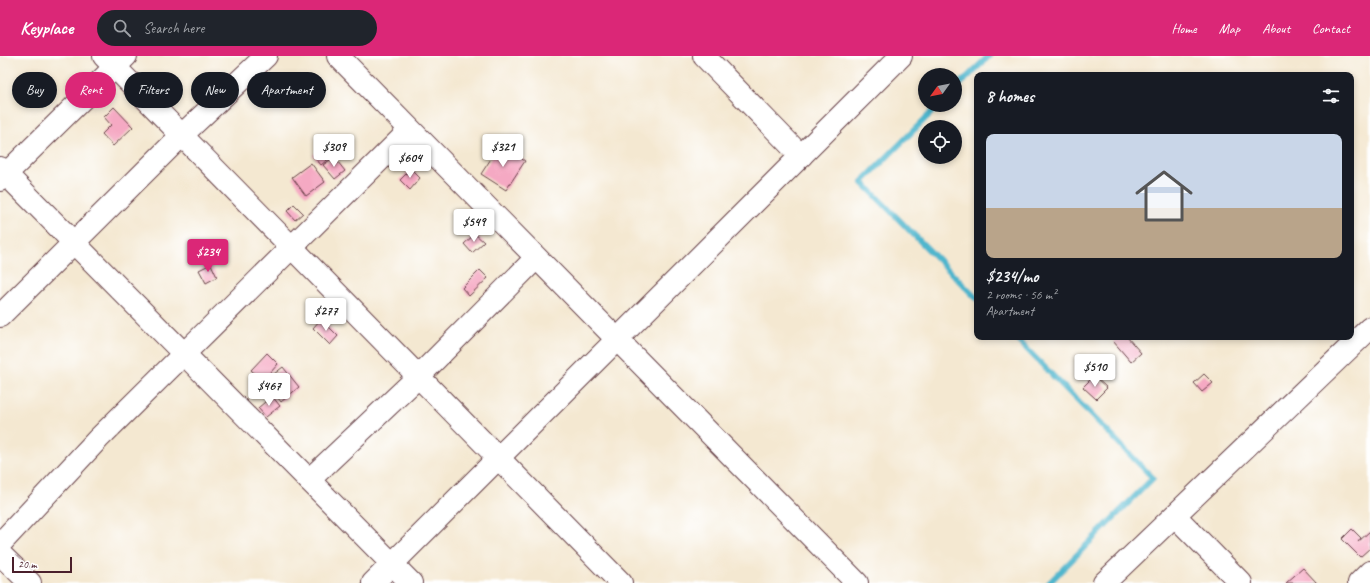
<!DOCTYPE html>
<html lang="en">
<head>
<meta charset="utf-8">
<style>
  body { margin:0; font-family:Caveat,sans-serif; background:#20242c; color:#f1f3f6; height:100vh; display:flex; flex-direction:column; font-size:15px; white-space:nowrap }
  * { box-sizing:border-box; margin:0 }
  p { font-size:13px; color:#9ea1a6 }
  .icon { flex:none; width:22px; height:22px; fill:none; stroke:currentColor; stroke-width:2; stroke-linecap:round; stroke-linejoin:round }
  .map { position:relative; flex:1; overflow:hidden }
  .panel { position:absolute; left:974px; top:16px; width:380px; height:268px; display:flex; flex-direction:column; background:#171b24; border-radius:8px; box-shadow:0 2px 6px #0003 }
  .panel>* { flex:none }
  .top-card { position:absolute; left:12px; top:16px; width:380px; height:36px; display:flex; gap:8px }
  .needle { width:26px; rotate:237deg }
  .buttons { position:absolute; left:918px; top:12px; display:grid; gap:8px }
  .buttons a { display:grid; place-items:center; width:44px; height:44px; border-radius:50%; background:#171b24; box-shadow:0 2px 6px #0003; font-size:20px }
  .scale { position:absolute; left:12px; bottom:10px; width:60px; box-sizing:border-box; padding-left:4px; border:2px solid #4a1f2b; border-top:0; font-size:11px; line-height:14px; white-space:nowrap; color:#4a1f2b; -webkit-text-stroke:3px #fff; paint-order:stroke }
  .price { position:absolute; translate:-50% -34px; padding:0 9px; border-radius:4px; background:#fff; color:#222; font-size:13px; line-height:26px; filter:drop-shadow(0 1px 2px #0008) }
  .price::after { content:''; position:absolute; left:50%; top:24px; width:12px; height:9px; margin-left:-6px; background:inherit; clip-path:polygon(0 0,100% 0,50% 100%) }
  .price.on { background:#db2777; color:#fff }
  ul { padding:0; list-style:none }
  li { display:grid; align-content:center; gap:8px; height:212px; padding:0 12px }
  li+li { border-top:1px solid #363941 }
  li span { display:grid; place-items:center; height:124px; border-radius:8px; color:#555 }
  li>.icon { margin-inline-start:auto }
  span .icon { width:72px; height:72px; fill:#fffc; stroke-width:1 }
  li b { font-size:17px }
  h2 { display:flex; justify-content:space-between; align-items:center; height:48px; padding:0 12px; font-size:17px }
  .chip { padding:0 14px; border-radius:18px; background:#171b24; box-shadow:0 2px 6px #0003; font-size:14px; line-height:36px }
  .chip.on { background:#db2777; color:#fff }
  header { display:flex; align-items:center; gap:24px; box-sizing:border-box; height:56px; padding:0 20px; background:#db2777; color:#fff }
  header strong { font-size:19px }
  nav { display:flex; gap:22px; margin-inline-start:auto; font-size:14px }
  .search { width:280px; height:36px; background:#20242c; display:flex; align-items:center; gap:10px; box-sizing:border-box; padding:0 14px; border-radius:22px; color:#9ea1a6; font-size:15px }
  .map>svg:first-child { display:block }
</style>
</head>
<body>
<header>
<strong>Keyplace</strong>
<div class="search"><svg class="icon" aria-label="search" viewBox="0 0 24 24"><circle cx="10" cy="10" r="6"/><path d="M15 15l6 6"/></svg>Search here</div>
<nav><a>Home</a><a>Map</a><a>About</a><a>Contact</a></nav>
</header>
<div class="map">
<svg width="1370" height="527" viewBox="0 0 1370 527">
  <rect width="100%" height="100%" fill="#fff"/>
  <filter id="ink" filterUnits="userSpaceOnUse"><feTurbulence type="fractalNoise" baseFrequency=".025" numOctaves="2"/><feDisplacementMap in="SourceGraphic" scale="8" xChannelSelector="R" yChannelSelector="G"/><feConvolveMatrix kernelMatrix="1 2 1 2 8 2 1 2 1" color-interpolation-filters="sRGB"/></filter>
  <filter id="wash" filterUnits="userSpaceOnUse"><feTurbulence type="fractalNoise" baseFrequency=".012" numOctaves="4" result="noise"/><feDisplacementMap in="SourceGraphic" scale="16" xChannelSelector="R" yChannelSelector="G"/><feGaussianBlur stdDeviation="0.9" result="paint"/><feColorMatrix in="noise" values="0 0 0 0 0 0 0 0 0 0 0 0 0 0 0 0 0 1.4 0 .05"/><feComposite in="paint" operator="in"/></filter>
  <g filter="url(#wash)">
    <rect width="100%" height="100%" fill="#f4e8d1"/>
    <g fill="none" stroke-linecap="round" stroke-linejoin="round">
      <g stroke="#4fb6cd" stroke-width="6">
        <path d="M955,33L989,0"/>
        <path d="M939,49L862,126L977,243"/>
        <path d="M1015,281L1153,422L1049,527"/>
      </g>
    </g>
    <g id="blocks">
      <g fill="#f5a9c3">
        <path d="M114,51L133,71L113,90L102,78L111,69L104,61Z"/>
        <path d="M500,89L525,105L506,134L481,118Z"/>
        <path d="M324,90L332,100L321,109L313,99Z"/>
        <path d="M334,101L345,115L335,123L323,109Z"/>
        <path d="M311,107L325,126L306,140L292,121Z"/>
        <path d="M411,113L420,122L410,134L400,124Z"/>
        <path d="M294,148L303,157L295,164L287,155Z"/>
        <path d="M475,178L484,186L472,197L464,188Z"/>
        <path d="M211,208L217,221L206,227L199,214Z"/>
        <path d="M480,214L488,222L469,240L462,232Z"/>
        <path d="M321,263L338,280L330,289L313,272Z"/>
        <path d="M1117,281H1127L1141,297L1131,306L1113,285Z"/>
        <path d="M267,297L278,308L263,325L251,314Z"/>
        <path d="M1099,302L1107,311L1096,321L1088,312Z"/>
        <path d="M283,311L299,331L281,346L265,325Z"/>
        <path d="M1204,318L1213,327L1202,336L1194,327Z"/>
        <path d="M1094,320L1107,332L1096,343L1083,331Z"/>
        <path d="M272,340L280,350L266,361L258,352Z"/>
        <path d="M1352,473L1361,482L1358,486L1370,475V492L1360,501L1342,483Z"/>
        <path d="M1303,512L1317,527H1286Z"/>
      </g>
    </g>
  </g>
  <g filter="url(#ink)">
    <use href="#blocks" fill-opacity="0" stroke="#643d44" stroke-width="1"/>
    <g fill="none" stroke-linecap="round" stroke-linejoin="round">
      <g stroke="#643d44" stroke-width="24">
        <g id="minor">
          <path d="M104,0L621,527"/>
          <path d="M338,0L857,527"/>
          <path d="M704,0L801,100"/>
          <path d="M0,112L411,527"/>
          <path d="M0,124L126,0"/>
          <path d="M0,260L182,79L266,0"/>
          <path d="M309,424L418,321L536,202"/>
          <path d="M1175,460L1241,527"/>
          <path d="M0,488L98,383L410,74"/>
          <path d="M0,498L30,527"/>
          <path d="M373,527L901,0"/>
          <path d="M1104,527L1370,272"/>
          <path d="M1359,527L1370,516"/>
        </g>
      </g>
      <use href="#minor" stroke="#fff" stroke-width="22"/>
    </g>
  </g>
</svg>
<div class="buttons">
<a><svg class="needle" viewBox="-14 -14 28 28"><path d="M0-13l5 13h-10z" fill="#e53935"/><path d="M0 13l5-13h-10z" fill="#9ea1a6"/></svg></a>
<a><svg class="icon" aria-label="locate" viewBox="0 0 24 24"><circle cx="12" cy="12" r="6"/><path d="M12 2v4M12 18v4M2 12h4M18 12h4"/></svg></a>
</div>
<div class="scale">20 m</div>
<b class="price" style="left:334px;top:112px">$309</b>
<b class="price" style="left:503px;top:112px">$321</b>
<b class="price" style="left:410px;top:123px">$604</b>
<b class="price" style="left:474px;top:187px">$549</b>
<b class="price on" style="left:208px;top:217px">$234</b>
<b class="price" style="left:326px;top:276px">$277</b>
<b class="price" style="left:1095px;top:332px">$510</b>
<b class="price" style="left:269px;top:351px">$467</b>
<div class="top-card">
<a class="chip">Buy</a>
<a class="chip on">Rent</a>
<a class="chip">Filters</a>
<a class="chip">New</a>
<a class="chip">Apartment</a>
</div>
<section class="panel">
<h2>8 homes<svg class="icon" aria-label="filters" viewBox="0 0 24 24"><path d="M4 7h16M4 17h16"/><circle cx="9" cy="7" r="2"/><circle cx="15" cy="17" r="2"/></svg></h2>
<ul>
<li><span style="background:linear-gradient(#c9d6e8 60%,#b9a48a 0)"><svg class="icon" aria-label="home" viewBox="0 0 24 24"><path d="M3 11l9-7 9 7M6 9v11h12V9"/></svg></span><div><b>$234/mo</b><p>2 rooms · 56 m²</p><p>Apartment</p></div></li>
</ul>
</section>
</div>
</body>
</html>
